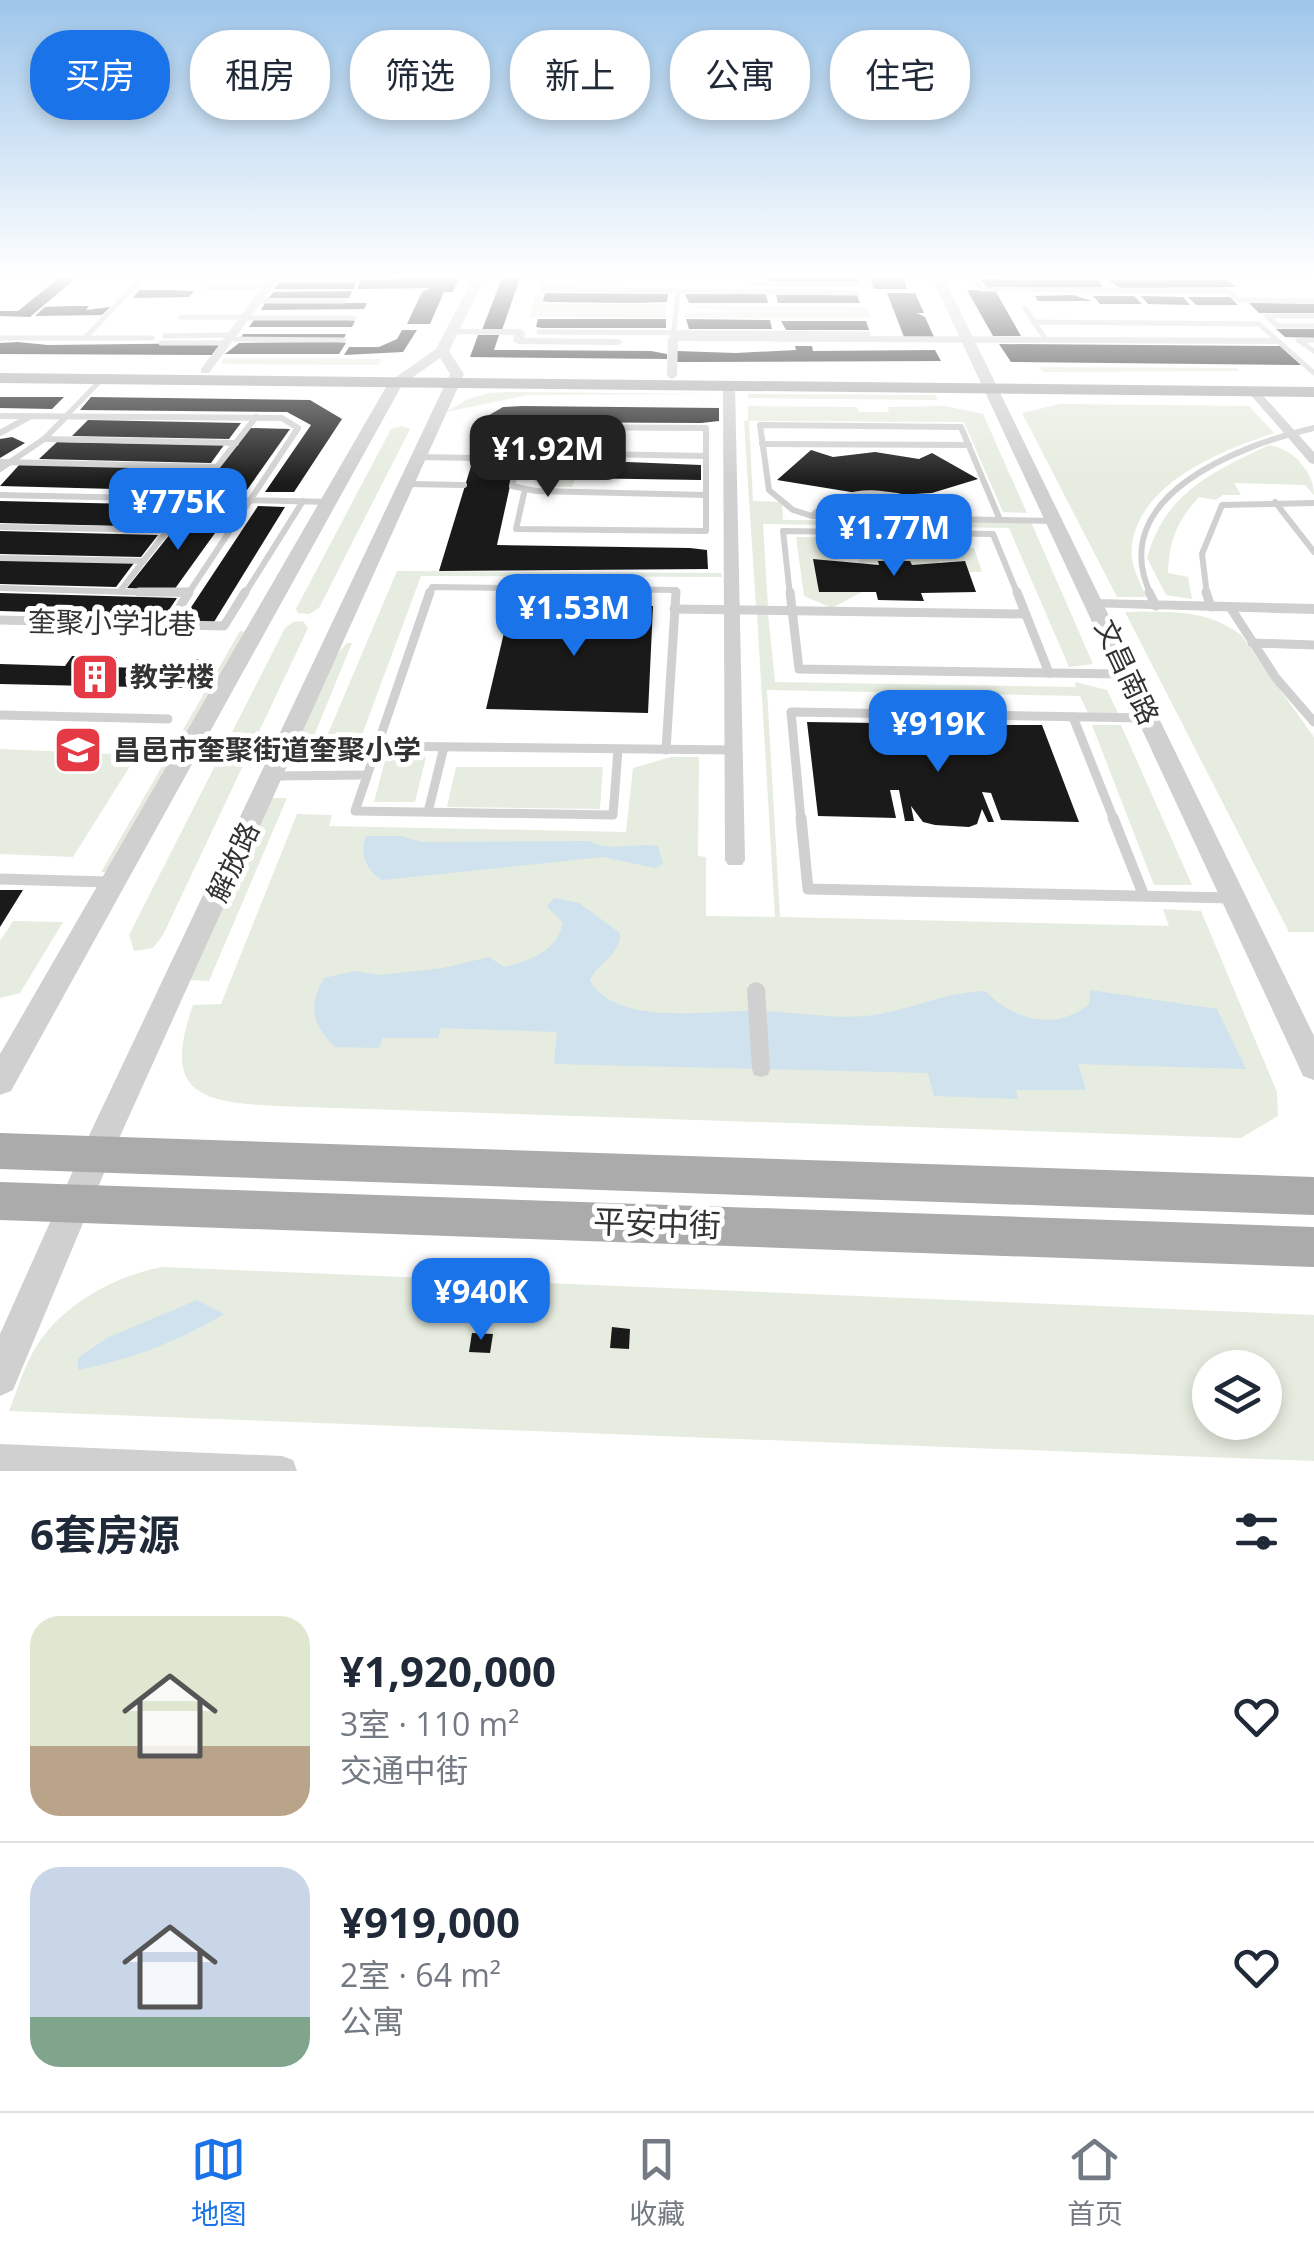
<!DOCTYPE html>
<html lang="zh">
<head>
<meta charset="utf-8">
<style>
  body { margin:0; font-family:"Open Sans","Noto Sans SC",sans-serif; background:#f6f6f7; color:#1f2937; height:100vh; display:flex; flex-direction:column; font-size:38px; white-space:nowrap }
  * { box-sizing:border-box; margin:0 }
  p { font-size:32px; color:#747a83 }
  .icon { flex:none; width:55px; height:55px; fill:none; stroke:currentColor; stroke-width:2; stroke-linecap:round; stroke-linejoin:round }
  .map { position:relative; height:1471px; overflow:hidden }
  .panel { display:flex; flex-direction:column; background:#fff; flex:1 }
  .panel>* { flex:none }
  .guide { position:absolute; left:30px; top:30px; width:1255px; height:90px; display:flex; gap:20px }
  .controls { position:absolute; left:1192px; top:1350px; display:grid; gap:20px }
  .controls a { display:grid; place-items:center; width:90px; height:90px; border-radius:50%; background:#fff; box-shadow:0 5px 15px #0003; font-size:50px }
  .price { position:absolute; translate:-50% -85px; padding:0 22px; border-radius:20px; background:#1a73e8; color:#fff; font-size:32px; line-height:65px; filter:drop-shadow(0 2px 5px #0008) }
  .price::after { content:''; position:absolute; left:50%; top:60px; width:30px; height:22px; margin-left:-15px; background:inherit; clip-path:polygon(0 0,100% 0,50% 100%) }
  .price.current { background:#222; color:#fff }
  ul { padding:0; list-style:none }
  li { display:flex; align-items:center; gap:30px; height:250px; padding:0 30px }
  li+li { border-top:2px solid #e0e1e3 }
  li span { display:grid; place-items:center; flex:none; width:280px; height:200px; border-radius:30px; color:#555 }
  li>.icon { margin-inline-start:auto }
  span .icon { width:120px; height:120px; fill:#fffc; stroke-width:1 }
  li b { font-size:42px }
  h2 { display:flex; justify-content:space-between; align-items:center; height:120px; padding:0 30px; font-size:42px }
  .pill { padding:0 35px; border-radius:40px; background:#fff; box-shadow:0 5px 15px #0003; font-size:35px; line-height:90px }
  .pill.current { background:#1a73e8; color:#fff }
  .menu { display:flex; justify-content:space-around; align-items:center; height:140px; border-top:2px solid #e0e1e3; background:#fff; font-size:28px; color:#747a83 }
  .menu a { display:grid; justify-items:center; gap:5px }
  .menu .current { color:#1a73e8 }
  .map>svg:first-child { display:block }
</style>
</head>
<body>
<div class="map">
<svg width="1314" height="1471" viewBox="0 0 1314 1471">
  <rect width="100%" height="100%" fill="#fff"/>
  <g fill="#e6ecdf" fill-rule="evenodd">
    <path d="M535,295H545L544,304H666V318L529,317Z"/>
    <path d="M684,306L867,307L871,318H684V313L740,312Z"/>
    <path d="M223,358L382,359L379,365L221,364Z"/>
    <path d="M1039,367L1237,368L1240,371L1043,372Z"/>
    <path d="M490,393L505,392L716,394L528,395L446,412L468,399Z"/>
    <path d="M748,394L935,395L938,400L748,398Z"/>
    <path d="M1060,404L1249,406L1274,433C1222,450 1141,482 1132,544C1129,564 1139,579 1146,597H1117L1022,413Z"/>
    <path d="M748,406L857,407L859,412H889L888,407L945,406L983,414L1027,513L1003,512L964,422L749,421L753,501L782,502L783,520L1031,522L1093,664L1069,667L1009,528L763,524L768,607H756L744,421L748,420Z"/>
    <path d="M402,426L410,429L319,608L309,614L298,613L296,609L391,429Z"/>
    <path d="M1269,445C1292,448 1314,471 1314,495L1305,485L1234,483L1241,495H1223L1216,500L1199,497C1177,521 1169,541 1168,573L1188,577L1192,599L1166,595L1147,558C1165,493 1212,472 1269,445Z"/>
    <path d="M545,457L597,458L571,478H575L572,487L539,486L526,471Z"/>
    <path d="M796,537L863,538L849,542L839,560H813L819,592H862L832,608L804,596Z"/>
    <path d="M880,547L974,548L982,572H969L964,561H939L940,566L912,565L909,561L857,564L866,550Z"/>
    <path d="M397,571L721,573L722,577L421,576L359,743L322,748Z"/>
    <path d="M1125,612C1168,612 1205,608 1241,635L1314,737V932H1289Z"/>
    <path d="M757,614H768L775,682L1076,687L1075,682L1107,690L1118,713H1088L1080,696L767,690L780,917L1169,926L1163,909L1201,911L1277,1092L1278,1116L1241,1138L276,1106C195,1102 163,1091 193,1005L221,1004L297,814L332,815L329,826L626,832L633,768L671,757H699L698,856L706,857V916L775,917Z"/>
    <path d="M293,622L303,621L308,628L163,935L153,948L134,951L129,935L285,628Z"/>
    <path d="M240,631L247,632L109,872H101Z"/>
    <path d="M347,643H352L306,755L291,754L332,660Z"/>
    <path d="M1092,725H1121L1192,885H1154Z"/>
    <path d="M0,749L137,755L73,857L0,854Z"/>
    <path d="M386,757H426L415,802H374Z"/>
    <path d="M456,767H603L600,809L447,807Z"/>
    <path d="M271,798H287L209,981L188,980Z"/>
    <path d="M13,921L63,922L20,993L0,998V941Z"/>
    <path d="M162,1267L1314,1315V1461L9,1411C17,1391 23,1370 33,1352C58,1307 113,1276 162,1267ZM1210,1368H1265V1422H1210Z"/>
  </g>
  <g fill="#cfe2ee">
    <path d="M366,836H401L422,842L589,841C608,852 636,843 658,846L663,864L655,868L603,857L382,880C366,870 359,854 366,836Z"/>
    <path d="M554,898L579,903L620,933C621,956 597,962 590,981C618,1026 704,1011 749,1011C792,1010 838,1022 880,1014C917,1007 948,992 985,991C1013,1020 1056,1032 1089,1004L1090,990L1217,1009L1246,1069L1078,1064L1086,1090H1016L1018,1099L934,1096L928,1073L554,1064L557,1032L441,1028L438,1038H383L379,1048L335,1047C311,1023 308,1007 324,978L355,971L380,975L443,968L489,957L504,967C531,960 556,952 563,923L547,906Z"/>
    <path d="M197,1300L224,1314C177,1342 132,1359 78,1370V1358L107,1338Z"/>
  </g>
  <g fill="#1a1a1a">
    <path d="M59,278H76L30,317L0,316V311H18Z"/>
    <path d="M437,278H459L453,292H444L430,324H407L422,292L431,288L357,289L361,280Z"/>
    <path d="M502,278H520L502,330H482Z"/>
    <path d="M766,278H858L859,282H767Z"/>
    <path d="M870,278H903L907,289H874Z"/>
    <path d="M980,279L1098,280L1103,287H987Z"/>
    <path d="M1108,280H1228L1236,287L1120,288Z"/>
    <path d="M357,281L353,289H274L280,282Z"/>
    <path d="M139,290H173L194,291L189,297L133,298Z"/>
    <path d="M967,290H995L1021,336H993Z"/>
    <path d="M352,291L349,298H268L274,292Z"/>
    <path d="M545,293L668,294L667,302L634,303L549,302L543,301Z"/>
    <path d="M887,293H915L924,313H917L925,317L934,337H904Z"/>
    <path d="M685,294H766L768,303H689Z"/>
    <path d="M776,295H857L860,303H778Z"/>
    <path d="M1073,295L1092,301H1038L1035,296Z"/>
    <path d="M1093,296H1134L1142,304H1100Z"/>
    <path d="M1141,296L1183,297L1190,305L1148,304Z"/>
    <path d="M1188,297H1230L1238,305H1196Z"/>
    <path d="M265,303H367L364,309L261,310Z"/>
    <path d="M1249,303L1314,304V313H1259Z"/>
    <path d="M69,306H89L86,310L110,307L102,315L35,316L45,307Z"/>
    <path d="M342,319L355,321L352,327H249L254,320Z"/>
    <path d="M538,319H666V328H542L536,327Z"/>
    <path d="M686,319L770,320L772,329H689Z"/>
    <path d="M781,321H866L869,330H786Z"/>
    <path d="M1276,329H1314V338L1285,337Z"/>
    <path d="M402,330H417L403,352L344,355L349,347H379L397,339Z"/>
    <path d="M243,334H346L344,338H241Z"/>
    <path d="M478,335H499L494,350L651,351L667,354V359L470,357Z"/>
    <path d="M18,342L48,345L222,343L212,355L0,354V343Z"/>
    <path d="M239,343L340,342L346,343L339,354H225Z"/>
    <path d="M999,344L1280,346L1301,365L1011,362Z"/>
    <path d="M795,346H812L813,351L935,350L941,361L677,362V351L736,353L796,350Z"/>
    <path d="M0,397H64L52,409L0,408Z"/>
    <path d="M91,397L310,400L342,419L294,492H265L311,425L287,412L80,410Z"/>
    <path d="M522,406L719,408V421L701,423L508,422L505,435L521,436L497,545L690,548L707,550L708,569L439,571L486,417L503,407Z"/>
    <path d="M88,420L241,423L229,439L72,436Z"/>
    <path d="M250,428L290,429L247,490L203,489Z"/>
    <path d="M12,437L25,443L0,458V439Z"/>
    <path d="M57,442L224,445L211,463L39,459Z"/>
    <path d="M811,450L833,457L875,452L919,459L932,453L978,479L932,493L897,495L898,499H865L863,494L777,480Z"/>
    <path d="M603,461L701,465V480L570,478L573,463Z"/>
    <path d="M20,464L208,469L191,491L0,486Z"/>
    <path d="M0,501L178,505L162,527L0,523Z"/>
    <path d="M258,506L285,507L214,622L182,621Z"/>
    <path d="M186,514L228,515L174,590L127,588Z"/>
    <path d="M0,531L158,535L141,557L0,554Z"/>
    <path d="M813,559L879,565L878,561H910L912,565L965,561L976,592L921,593L924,601L878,600L876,592H819Z"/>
    <path d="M0,560L134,563L116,587L0,584Z"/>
    <path d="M0,593L177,598L165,616L0,611Z"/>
    <path d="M511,603L653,606L648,713L486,709Z"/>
    <path d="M72,656L117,657L111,667L186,670L192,659H200L182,688L0,684V664L65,666Z"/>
    <path d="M807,722L877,723L881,746H905L903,737L960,738L963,748H985L978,725H1042L1079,822L1001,820L991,793L982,792L994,822H988L982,809L977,824L969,827L935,825L923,822L911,806L914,821H905L899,790H890L896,818L818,816Z"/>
    <path d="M0,890H23L0,927Z"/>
    <path d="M612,1327L630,1329L629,1349L610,1348Z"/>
    <path d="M472,1333L493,1334L490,1353L469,1352Z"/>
  </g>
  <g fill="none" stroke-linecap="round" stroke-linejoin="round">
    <g stroke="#d0d0d0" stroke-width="5">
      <path d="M544,278L542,289L857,293"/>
      <path d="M975,278L980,289L1229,291L1239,300L1314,301"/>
      <path d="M272,280H355"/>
      <path d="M748,283L857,284"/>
      <path d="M207,287H267"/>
      <path d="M256,301H344"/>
      <path d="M1025,308L1046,340"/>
      <path d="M1314,316H1266L1278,326H1314"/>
      <path d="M181,317H245"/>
      <path d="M244,318H354"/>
      <path d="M1034,322L1259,324L1314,373"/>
      <path d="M539,332L868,334"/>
      <path d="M165,336L231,335"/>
      <path d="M0,338H152"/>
      <path d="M85,338L142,278"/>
      <path d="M673,338L678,292"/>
      <path d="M228,339L344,340"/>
      <path d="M1314,340H1298L1314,351"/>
      <path d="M161,343H226"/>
      <path d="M0,416L282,418"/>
      <path d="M64,418L102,379"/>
    </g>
    <g stroke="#d0d0d0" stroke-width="6">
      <path d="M0,416L282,418L298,428L188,594L0,588"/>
      <path d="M760,425L961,427L1000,520L812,516L793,510L769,490Z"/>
      <path d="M0,433L29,417"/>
      <path d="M44,439L236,443"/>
      <path d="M762,444L969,445"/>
      <path d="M706,456L543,453L518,458L512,486L536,491L706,495"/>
      <path d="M420,457L475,458"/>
      <path d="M0,462L217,467"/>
      <path d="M0,469L44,439L67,416"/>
      <path d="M407,484L464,485"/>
      <path d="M525,489L516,529L706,531V428L540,427L534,455"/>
      <path d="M0,495L331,502"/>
      <path d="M1275,502L1314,552"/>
      <path d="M812,516C850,480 908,492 949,517"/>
      <path d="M1000,520L1052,521"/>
      <path d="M0,527L167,530"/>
      <path d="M0,558L144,561"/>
      <path d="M120,591L256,417"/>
      <path d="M244,595L303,501"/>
      <path d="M429,595L432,587L676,590V595"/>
      <path d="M790,595L783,531L993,534L1018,595"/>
      <path d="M1151,595C1104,496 1240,445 1314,428"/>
      <path d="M1207,595L1202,554L1222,505L1314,503"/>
    </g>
    <g stroke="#d0d0d0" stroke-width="9">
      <path d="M139,592H189"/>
      <path d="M430,592L355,811L613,815L618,750"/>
      <path d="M790,592L799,669L1049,673"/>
      <path d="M1017,592L1049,673"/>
      <path d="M1149,592L1156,606"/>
      <path d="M1206,592L1211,607"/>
      <path d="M1230,607L1276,678L1314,722"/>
      <path d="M674,609L1025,614"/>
      <path d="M0,620L224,626L245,592"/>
      <path d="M169,624L188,594"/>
      <path d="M1252,643L1314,645"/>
      <path d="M1049,673L1124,674"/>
      <path d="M0,715L168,719"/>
      <path d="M1073,717L1114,820"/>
      <path d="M376,746L733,750"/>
      <path d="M666,750L676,592"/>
      <path d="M275,776L366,775"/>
      <path d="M428,812L444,747"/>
      <path d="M801,820L791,712L1145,718"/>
    </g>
    <g stroke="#d0d0d0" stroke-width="11">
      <path d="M801,818L808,889L1231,898"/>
      <path d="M1113,818L1144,896"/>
      <path d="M0,879L107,882"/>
    </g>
    <path fill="#d0d0d0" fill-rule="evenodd" d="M756,982L762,984L765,989L770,1069L768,1075L761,1077L754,1075L752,1069L747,989L750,984Z"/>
    <g fill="#d0d0d0" fill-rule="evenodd">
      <path d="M269,278H279L209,373H201V369Z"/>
      <path d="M452,329H520L525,332L524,338L618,339L623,342L618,345L518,344L513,341L514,335L448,334L447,332Z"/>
      <path d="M673,335L1278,338L1283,341L1278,344L678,341L677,376L672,379L667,376L668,338Z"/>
      <path d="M729,382L735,385L745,860L742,865H728L725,860L723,385Z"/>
      <path d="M1249,389H1257L1314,452V464L1310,463L1249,393Z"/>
      <path d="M1094,599L1314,604V614L1089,607L1086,604Z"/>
      <path d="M0,1444L282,1456L293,1460L297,1471H0Z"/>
    </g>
    <g fill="#d0d0d0" fill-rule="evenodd">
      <path d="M473,278H485L449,351L464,374L112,1154L13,1390L0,1396V1334L85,1144L450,374L440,358L402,385L11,1091L0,1095V1054L389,382L436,349Z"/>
      <path d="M932,278H944L1314,1036V1080L1303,1076L1299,1067Z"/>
    </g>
    <g fill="#ababab" fill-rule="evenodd">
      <path d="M0,373L1314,387V397L0,383Z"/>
      <path d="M0,1133L1314,1177V1215L0,1169Z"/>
      <path d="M0,1182L1314,1227V1267L0,1220Z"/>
    </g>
  </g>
  <linearGradient id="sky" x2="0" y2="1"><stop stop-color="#9ec6ea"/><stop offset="0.57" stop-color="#fff"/><stop offset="1" stop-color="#fff" stop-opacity="0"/></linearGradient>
  <rect width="1314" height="484" fill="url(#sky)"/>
  <defs>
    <g id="building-square" transform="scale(2.5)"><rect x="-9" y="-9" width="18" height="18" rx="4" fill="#e63946" stroke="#fff"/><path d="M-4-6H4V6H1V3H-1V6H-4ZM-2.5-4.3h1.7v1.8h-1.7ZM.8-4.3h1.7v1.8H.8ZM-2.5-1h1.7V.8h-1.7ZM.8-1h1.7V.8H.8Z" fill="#fff"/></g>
    <g id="school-square" transform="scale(2.5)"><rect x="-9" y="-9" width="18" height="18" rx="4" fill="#e63946" stroke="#fff"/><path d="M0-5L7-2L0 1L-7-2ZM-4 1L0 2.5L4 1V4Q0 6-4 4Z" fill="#fff"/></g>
  </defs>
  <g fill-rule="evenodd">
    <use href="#building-square" x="95" y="677"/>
    <use href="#school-square" x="78" y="750"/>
  </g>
  <g text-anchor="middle" stroke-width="10" stroke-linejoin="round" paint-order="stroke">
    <g font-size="28" fill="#333" stroke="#fff">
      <text transform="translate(112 623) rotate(1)" y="10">奎聚小学北巷</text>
      <text transform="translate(1127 672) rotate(65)" y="10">文昌南路</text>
      <text transform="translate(233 862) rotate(-65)" y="10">解放路</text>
    </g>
    <g font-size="28" font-weight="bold" fill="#333" stroke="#fff" text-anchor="start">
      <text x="130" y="687">教学楼</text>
      <text x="113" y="760">昌邑市奎聚街道奎聚小学</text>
    </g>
    <g font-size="32" fill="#333" stroke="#fff">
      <text transform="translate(657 1224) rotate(2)" y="11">平安中街</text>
    </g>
  </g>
</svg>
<div class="controls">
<a><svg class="icon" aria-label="layers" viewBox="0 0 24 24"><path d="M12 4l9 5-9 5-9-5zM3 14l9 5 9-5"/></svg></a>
</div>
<b class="price current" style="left:548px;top:500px">¥1.92M</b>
<b class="price" style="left:178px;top:553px">¥775K</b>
<b class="price" style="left:894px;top:579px">¥1.77M</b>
<b class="price" style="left:574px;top:659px">¥1.53M</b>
<b class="price" style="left:938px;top:775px">¥919K</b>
<b class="price" style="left:481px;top:1343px">¥940K</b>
<div class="guide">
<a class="pill current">买房</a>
<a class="pill">租房</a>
<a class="pill">筛选</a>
<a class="pill">新上</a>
<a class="pill">公寓</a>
<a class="pill">住宅</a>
</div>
</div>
<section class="panel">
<h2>6套房源<svg class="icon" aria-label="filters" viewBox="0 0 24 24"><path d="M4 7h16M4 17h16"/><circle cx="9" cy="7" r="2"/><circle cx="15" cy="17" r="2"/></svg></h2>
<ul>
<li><span style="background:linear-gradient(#dfe7d0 65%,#b9a48a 0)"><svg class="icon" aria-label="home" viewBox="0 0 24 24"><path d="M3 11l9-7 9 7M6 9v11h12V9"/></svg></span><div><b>¥1,920,000</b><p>3室 · 110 m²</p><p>交通中街</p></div><svg class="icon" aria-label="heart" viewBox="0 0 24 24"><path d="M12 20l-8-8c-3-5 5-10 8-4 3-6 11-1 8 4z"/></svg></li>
<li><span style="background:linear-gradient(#c9d6e8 75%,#7fa58c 0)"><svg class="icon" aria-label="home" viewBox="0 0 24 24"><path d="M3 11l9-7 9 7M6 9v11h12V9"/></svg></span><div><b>¥919,000</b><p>2室 · 64 m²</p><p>公寓</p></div><svg class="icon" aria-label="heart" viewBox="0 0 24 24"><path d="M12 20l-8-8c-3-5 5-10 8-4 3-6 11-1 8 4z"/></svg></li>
</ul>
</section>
<nav class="menu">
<a class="current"><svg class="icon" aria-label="map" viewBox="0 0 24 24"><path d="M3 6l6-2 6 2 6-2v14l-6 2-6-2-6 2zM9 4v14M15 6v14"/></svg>地图</a>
<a><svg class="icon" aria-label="saved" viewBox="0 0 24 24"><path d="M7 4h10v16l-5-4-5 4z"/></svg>收藏</a>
<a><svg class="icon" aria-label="home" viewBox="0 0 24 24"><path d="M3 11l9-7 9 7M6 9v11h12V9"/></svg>首页</a>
</nav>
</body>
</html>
